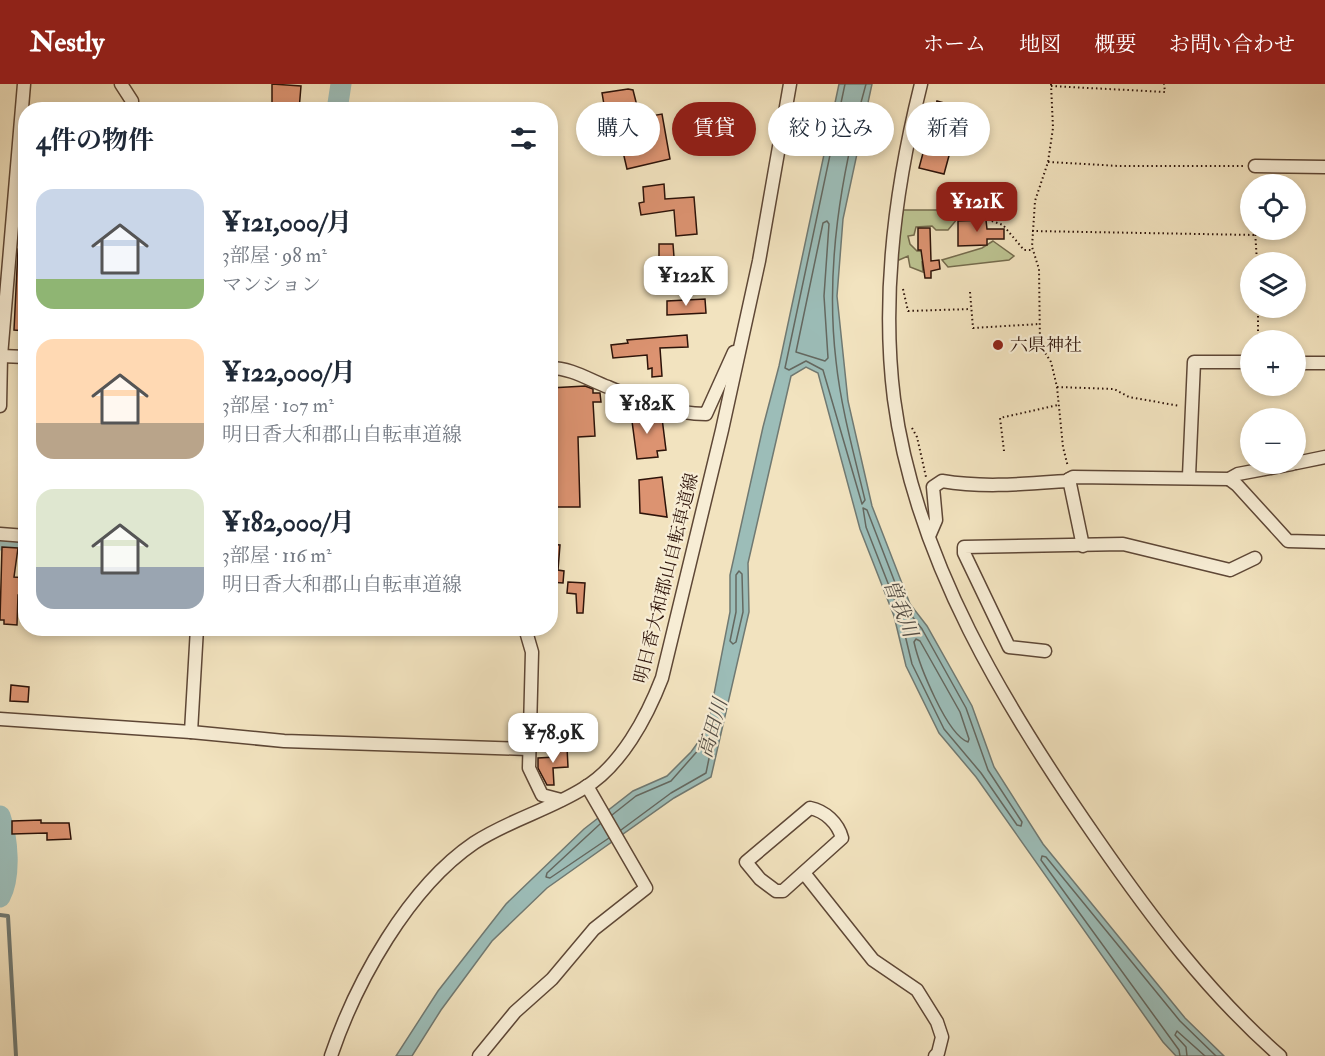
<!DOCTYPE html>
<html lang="ja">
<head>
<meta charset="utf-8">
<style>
  body { margin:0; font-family:"IM FELL Double Pica","Noto Serif JP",serif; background:#f2f2f3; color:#1f2937; height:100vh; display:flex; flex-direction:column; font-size:22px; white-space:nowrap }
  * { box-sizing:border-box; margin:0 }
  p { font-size:20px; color:#747a83 }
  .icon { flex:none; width:33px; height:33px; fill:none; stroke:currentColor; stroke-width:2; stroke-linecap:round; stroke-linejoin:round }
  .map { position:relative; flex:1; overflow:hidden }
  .drawer { position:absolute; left:18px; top:18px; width:540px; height:534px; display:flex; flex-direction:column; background:#fff; border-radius:24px; box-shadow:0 3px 9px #0003 }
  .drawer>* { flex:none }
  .hud { position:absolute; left:576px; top:18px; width:570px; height:54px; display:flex; gap:12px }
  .tools { position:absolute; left:1240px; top:90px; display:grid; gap:12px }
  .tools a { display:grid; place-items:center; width:66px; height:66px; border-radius:50%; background:#fff; box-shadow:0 3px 9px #0003; font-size:30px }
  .price { position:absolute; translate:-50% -51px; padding:0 14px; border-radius:12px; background:#fff; color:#222; font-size:20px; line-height:39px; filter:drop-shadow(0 2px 3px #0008) }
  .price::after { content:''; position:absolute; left:50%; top:36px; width:18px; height:14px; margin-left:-9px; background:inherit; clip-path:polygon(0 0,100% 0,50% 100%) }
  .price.on { background:#8f2418; color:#fff }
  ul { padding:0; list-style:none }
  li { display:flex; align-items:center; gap:18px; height:150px; padding:0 18px }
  li span { display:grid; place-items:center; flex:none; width:168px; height:120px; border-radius:18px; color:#555 }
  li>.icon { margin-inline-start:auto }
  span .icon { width:72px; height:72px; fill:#fffc; stroke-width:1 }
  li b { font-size:26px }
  h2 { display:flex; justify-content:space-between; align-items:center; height:72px; padding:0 18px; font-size:26px }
  .tag { padding:0 21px; border-radius:27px; background:#fff; box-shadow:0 3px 9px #0003; font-size:21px; line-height:54px }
  .tag.on { background:#8f2418; color:#fff }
  header { display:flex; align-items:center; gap:36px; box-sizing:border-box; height:84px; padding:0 30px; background:#8f2418; color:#fff }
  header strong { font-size:28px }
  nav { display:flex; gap:33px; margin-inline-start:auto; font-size:21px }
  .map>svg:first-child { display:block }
</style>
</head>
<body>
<header>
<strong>Nestly</strong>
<nav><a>ホーム</a><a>地図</a><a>概要</a><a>お問い合わせ</a></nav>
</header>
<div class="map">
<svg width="1325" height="972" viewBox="0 0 1325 972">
  <rect width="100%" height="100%" fill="#f2e3bf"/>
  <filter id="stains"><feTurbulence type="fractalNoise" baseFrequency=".00333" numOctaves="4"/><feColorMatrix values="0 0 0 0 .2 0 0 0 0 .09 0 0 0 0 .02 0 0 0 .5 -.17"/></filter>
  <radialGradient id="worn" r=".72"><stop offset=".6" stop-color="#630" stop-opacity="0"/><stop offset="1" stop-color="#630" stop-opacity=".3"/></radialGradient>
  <g fill="#bcc391" stroke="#746b4d" stroke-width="1.5">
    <path d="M903,126H953L958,134L948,146H936L932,142L916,143L914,151L908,152L910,160L917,167H925L929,177L922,178L923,188L910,183L908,172L899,176L897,172Z"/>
    <path d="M993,157L1014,172L1009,176L948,183L942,176L982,164Z"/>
  </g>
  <path fill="#9cbdb8" stroke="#707972" stroke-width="1.5" d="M839,0H872L843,135L837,212L848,317L872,422L910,520L927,542L972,622L994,683L1043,760L1185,934L1224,972H1176L1163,958L976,693L939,649L906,582L894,532L860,445L818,289L806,283L791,292L748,479L749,528L711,693L674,714L547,804L492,857L441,926L412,972H396L438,907L506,820L584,745L633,707L667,692L691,668L707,646L730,528V491L763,343L779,282Z"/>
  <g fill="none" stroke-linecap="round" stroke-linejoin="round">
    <g stroke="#646860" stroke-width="1.5">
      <path d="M845,0L785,284L789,286L806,277L823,286L862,420L865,416C854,370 841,324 836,277C825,184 841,90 866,0"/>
      <path d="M827,137L829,140L824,212L828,274L825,277L796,268L823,139Z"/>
      <path d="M863,424L867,426L904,522L922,545L966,624L988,686L1022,738L1021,742L1017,741L981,689L944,645L912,580L900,530L866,443Z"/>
      <path d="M739,487L742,490L743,528L736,558L733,560L730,557L736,528V491Z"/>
      <path d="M916,555L920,557L960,628L969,655L968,658C947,651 919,581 914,558Z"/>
      <path d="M612,731L636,712L671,697L708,655H713L706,689L671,709L621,746"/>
      <path d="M600,740L547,789L546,793L550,794L609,754"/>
      <path d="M1180,972L1179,966L1041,776L1042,772L1046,773L1180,937L1216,972"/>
      <path d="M1187,972L1186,963L1175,951L1177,947L1205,972"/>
    </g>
    <path stroke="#707972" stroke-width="4" d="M0,831L8,832L16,972"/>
    <g stroke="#9cbdb8" stroke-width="21">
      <path d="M337,26L341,0"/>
      <path d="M0,456L26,458"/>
      <path d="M0,732C8,755 11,792 0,813"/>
    </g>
  </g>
  <g fill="#dc9371" stroke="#2d1309" stroke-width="1.5">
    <path d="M272,0L301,2L299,26H272Z"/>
    <path d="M628,5L633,6L640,34L662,30L670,75L627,85L620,55H590L589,43L607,38L602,9Z"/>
    <path d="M937,17L962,24L944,90L919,84Z"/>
    <path d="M664,100L665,115L694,113L697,150L676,152L674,126L641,131L639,119L644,118L643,103Z"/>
    <path d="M986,136L987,145H1004V155H987V161L958,162V137Z"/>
    <path d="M918,144H930L931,177L939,176L940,185L931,187V194H925L921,166H918Z"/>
    <path d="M659,160H673L674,173H659Z"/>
    <path d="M18,165L26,166V247L14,246Z"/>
    <rect x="706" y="176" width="12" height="18"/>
    <path d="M705,215L706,229L667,231V217Z"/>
    <path d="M687,251L688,263L660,264L662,292L652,293V284L648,285L647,271L613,274L611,261L628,259L627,256Z"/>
    <path d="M585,302L593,305V309H600L601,318H593L595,352L578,353L580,423H550V356H556L554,325H550V304Z"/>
    <path d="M630,322L645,327L646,336L662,334L666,366L657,367L658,373L637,375Z"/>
    <path d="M662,393L667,433L640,429L639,396Z"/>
    <path d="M550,460L560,461L558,486L564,487L563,499L550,498Z"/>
    <path d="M2,463L18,464L14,493L26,494V511H18L17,541L4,540V536H0Z"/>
    <path d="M568,498L585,499L583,529H577L576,510L567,509Z"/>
    <path d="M11,601L29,603L28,618L10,617Z"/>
    <path d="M554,663H567L568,683L553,684L554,701H547L538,684V674L555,673Z"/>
    <path d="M41,736V739H69L71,755L47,756V749L12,750V737Z"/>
  </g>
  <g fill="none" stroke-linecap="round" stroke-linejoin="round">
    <g stroke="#5e4736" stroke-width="15">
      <g id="minor">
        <path d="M121,0L132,17V26"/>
        <path d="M921,0C896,100 881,212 894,315C915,476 1006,624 1097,755C1151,833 1208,909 1280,972"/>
        <path d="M1255,82L1325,83"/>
        <path d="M1,272L26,273"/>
        <path d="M1296,279H1325"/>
        <path d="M550,284C572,284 589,296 608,303C639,316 672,330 706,330L734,268"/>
        <path d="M0,322L1,272L24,0"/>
        <path d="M1296,379L1325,373"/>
        <path d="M1189,392L1194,278H1251"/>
        <path d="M1069,395L1083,462"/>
        <path d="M1229,395L1237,401L1288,457L1325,458"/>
        <path d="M0,450L26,452"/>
        <path d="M930,450L936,436L933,403L942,397C983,404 1024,400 1066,397L1073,393L1229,395L1238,390L1292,380"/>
        <path d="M525,544L532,568L529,684L542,711L561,716"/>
        <path d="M1045,567L1009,563L964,469V463L1123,460L1230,486L1255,474"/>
        <path d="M0,635L191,648L284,657L528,665"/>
        <path d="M191,648L197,544"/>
        <path d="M810,724C825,727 838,739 842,754L783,807H776L760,795L746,778Z"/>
        <path d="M804,789L873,876L917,906L937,938L942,953L938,969L935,972"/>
        <path d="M331,972C356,898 408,804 474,759C509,736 549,726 584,704C621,682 647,633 662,594L722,346L759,177L790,0"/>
        <path d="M479,972L515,928L552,895L594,845L646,804L587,702"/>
      </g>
    </g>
    <g stroke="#2d1309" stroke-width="2" stroke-dasharray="1.5 3" stroke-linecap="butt">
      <path d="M1051,0L1053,44L1048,78L1035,117L1032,163L1039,185L1040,261L1051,278L1057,303L1063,363L1068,383"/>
      <path d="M1051,2L1165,8L1164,0"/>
      <path d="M1048,78L1119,82H1243"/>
      <path d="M980,104L981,133L1003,141L1024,166H1033"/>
      <path d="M1255,146L1257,178"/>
      <path d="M1032,147L1255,151"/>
      <path d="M903,205L908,227L971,225"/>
      <path d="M970,208L973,244L1039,240"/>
      <path d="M1258,256V224"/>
      <path d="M1057,303L1114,305L1129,313L1180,322"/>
      <path d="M912,344L917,353L926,393"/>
      <path d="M1004,367L1000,334L1058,321"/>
    </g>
    <use href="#minor" stroke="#f7edd5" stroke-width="12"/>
  </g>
  <circle fill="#8f2418" stroke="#f7edd5" stroke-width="2" cx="998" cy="261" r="6"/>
  <g text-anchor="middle" stroke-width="4.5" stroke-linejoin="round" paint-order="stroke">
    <g font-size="18" fill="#2d1309" stroke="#f7edd5" text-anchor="start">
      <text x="1010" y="267">六県神社</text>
    </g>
    <g font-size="18" fill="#2d1309" stroke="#f7edd5">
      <text transform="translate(666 494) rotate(-76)" y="6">明日香大和郡山自転車道線</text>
    </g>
    <g font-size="20" font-style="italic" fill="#544e46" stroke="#f7edd5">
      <text transform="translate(901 524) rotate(69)" y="7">曽我川</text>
      <text transform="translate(712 644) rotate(-74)" y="7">高田川</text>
    </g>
  </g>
  <rect width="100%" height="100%" filter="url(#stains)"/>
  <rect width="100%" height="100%" fill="url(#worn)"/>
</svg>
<div class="tools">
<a><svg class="icon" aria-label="locate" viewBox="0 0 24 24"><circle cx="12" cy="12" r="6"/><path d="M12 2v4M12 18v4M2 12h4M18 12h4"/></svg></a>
<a><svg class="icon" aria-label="layers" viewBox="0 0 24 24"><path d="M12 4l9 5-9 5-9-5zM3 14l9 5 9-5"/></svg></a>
<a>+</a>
<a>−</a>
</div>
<b class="price on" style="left:977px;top:149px">¥121K</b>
<b class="price" style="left:686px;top:223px">¥122K</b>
<b class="price" style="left:647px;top:351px">¥182K</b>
<b class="price" style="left:553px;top:680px">¥78.9K</b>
<div class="hud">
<a class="tag">購入</a>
<a class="tag on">賃貸</a>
<a class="tag">絞り込み</a>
<a class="tag">新着</a>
</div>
<section class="drawer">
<h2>4件の物件<svg class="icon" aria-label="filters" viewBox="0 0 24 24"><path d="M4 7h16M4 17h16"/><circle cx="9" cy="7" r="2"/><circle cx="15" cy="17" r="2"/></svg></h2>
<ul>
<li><span style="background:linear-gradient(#c9d6e8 75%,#8fb573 0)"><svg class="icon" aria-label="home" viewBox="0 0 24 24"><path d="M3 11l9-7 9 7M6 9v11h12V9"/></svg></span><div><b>¥121,000/月</b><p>3部屋 · 98 m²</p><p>マンション</p></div></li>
<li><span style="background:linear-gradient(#ffd9b3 70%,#b9a48a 0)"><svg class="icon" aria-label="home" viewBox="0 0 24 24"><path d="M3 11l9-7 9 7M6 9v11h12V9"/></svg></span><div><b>¥122,000/月</b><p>3部屋 · 107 m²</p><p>明日香大和郡山自転車道線</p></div></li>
<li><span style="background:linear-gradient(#dfe7d0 65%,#9aa5b1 0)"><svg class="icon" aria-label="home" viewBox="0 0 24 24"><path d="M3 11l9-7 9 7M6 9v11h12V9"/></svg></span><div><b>¥182,000/月</b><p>3部屋 · 116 m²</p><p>明日香大和郡山自転車道線</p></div></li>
</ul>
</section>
</div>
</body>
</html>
